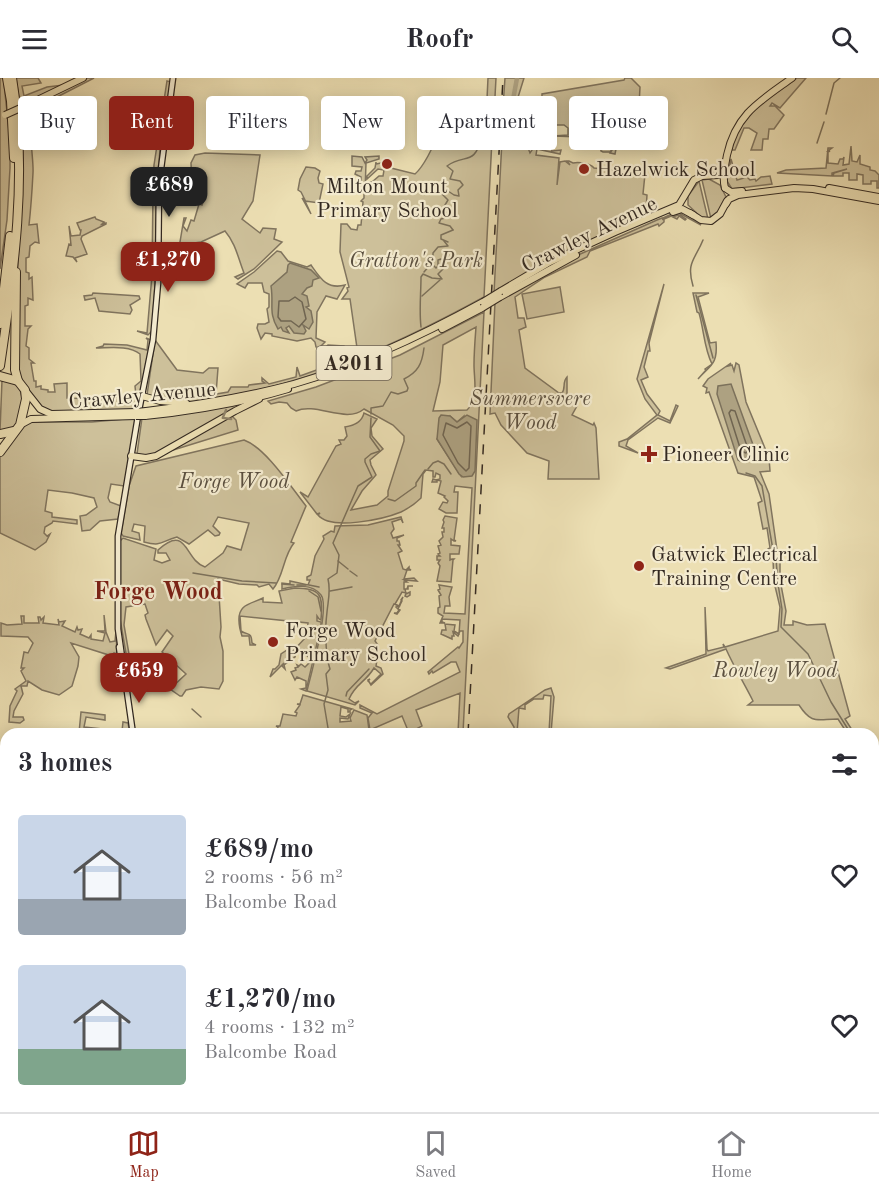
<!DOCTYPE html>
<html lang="en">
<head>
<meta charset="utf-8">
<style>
  body { margin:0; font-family:"Old Standard TT",serif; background:#f7f7f7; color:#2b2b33; height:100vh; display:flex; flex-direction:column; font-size:22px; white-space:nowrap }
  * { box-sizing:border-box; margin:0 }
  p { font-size:20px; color:#7c7c81 }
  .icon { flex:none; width:33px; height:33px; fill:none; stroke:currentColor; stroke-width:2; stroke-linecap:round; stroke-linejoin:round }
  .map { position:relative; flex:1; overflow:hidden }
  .drawer { position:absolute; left:0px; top:650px; width:879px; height:386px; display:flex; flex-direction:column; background:#fff; border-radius:18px 18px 0 0; box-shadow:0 3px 15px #0003 }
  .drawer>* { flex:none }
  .hud { position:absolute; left:18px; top:18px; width:843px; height:54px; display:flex; gap:12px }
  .price { position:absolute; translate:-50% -51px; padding:0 14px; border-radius:12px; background:#8f2418; color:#fff; font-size:20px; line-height:39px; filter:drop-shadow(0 2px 3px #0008) }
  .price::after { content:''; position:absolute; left:50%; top:36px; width:18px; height:14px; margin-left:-9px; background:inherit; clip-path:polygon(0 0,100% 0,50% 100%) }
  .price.selected { background:#222; color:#fff }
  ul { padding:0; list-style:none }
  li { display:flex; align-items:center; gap:18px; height:150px; padding:0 18px }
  li span { display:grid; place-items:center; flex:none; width:168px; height:120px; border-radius:6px; color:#555 }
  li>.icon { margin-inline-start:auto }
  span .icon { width:72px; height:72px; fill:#fffc; stroke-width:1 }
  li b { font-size:26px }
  h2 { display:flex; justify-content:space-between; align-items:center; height:72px; padding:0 18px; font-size:26px }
  .tag { padding:0 21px; border-radius:6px; background:#fff; box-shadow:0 3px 15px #0003; font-size:21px; line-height:54px }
  .tag.selected { background:#8f2418; color:#fff }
  header { display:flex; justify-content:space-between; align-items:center; height:78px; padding:0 18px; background:#fff; font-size:27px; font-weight:700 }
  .tab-bar { display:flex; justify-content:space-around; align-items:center; height:84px; border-top:2px solid #e1e1e2; background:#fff; font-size:16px; color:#7c7c81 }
  .tab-bar a { display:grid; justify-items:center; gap:3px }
  .tab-bar .selected { color:#8f2418 }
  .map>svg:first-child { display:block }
</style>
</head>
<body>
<header><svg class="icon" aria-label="menu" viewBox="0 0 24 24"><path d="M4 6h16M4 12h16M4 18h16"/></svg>Roofr<svg class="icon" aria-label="search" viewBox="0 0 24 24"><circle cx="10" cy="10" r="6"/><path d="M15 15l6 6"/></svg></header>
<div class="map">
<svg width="879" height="1034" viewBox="0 0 879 1034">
  <rect width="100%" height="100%" fill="#ecdfb3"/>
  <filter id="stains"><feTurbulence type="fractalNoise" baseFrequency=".00333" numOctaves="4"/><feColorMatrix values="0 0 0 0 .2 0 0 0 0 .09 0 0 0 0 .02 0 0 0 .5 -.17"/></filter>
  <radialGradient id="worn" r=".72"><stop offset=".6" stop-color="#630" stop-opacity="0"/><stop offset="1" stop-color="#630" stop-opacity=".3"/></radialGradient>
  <g fill="#cdc09a" stroke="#80745e" stroke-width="1.5" fill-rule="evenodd">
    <path d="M0,0H3L4,6L10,62V90L7,142L0,191Z"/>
    <path d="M16,0H38L41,5L22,8L24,18L47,9L64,7L20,27Z"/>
    <path d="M86,0H94L57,19L60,30L55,31L42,39L34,38C27,51 34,80 33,95C32,114 31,129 29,147L37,146L39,165L35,164L30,168L29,179L26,180V194L29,195V201L32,199L33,222L28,220V227L25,228V248H31L28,251L26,268L29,270V281L34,285H31L34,303H36V309L41,308V311L48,312V314H55L54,306L67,305V320L95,321L100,318L102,321L107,317H114V319L136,318L135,308L141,303L140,276C129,267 109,270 96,270L103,268L104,266L127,267L147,272L148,262L146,260L151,262L138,332L56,336L43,332L19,300L17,204L23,80L20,33Z"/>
    <path d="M488,0H496L493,56H486L479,54H482L487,37L489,36L487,21Z"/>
    <path d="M505,0H524L515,29L512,48L523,51L524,48H527L533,40L534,34L522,33H529L538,28C537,51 522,59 501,57Z"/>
    <path d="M625,0H631L640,9L638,47L637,30L633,28L604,34L606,32L604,20L601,21L602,30L596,32L593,22L583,24L585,33L578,36V40L573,41L575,54L579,55L580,59L553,58L568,57V50L564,47H554L548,58C524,58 539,49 541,36C542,29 542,23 542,16L624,2Z"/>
    <path d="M797,0H806L780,30L772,25L770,28H775L784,37L774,51H769L768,61H763L762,72H751L757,55L749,50H744L735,72H732C730,40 774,17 797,0Z"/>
    <path d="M167,3L171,4L160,71L157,109H153L154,87Z"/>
    <path d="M634,50L631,56H619H629L638,62L644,57L653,58L652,70L651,64L644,62C637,64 627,64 617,66L615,76L610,75L614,69L610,74H603L601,73L600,64L608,58L598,64L594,62L593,58L597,56Z"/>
    <path d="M435,57L478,59L479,58L492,61L484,219C409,260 334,295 251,314C217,322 180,330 147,317L155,262L177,292L203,295L209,290H218L216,316L228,314L231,309H248L249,307L265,305L262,303V300L269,306L296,299L297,289L300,298L336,285L332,270L324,271L328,267L344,268L345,273L357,270L350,221H342L348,213L347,210L349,209L340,174L341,146H347L351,151L357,152L358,147H361L363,124L361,123L364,120V114L360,113L361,99L355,96L356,93H361L362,89L352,88V78L362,79L365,85L367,82L365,79L379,78V81L366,85L365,114L366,104H372L379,98H383L384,92L378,91L367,101V98L375,90L376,84V86L386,84V81H388V84L382,85L383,88L415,96C422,90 436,67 435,57Z"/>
    <path d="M502,62H525L530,75L534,69H550L552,73L561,72L560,76L537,71L536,77L559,80L557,107L560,84L565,83L570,87L567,83H569L573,85C579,84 590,85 594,90L638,95V97L640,95L645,96L643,116L647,117L646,132L651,135L615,152L494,215Z"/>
    <path d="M851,68L852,83L857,84L860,77V86L870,89V92L875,93L879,97V110H877V103H871V106H863V97L857,96V102H849V95H843V98H833L834,95L847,91L832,95V98L777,95L786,92L826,90L828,70H832L828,73H830L828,74V85L838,86L840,81H843L844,79L843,87L849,86Z"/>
    <path d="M205,75L260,77L253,123L242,141L260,155L263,150L276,151L274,161L282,164L254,191L238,201L235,199L244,195C238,180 236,166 225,153L201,164L181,167L180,164L184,140H186L183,148L187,153L191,142L194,143L199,126L202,127L206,116L202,114L199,122L196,121L198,112L191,110L189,118L184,108L192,107L191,85L195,77Z"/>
    <path d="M731,81L737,102L747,99L750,102L755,101L756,103L761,99L770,98L772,106L732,111L727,103Z"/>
    <path d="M306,89L315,90L320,93L318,100L319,105L323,106L319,125L305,123L311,136L302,120L305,122L301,114L298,112L300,101Z"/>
    <path d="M709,101L720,107L726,119L717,138L711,141L702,102Z"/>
    <path d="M699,103L708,141L701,139L688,127V118Z"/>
    <path d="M153,113L157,114L155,206L152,253L148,257L137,253L147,255L152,197Z"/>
    <path d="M676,134H684L701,147L681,136L680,137L686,141L685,142L679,138L677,141L673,139L678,137L676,136L664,141V144L659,148L658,146L590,173L587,179L545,199L515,219L518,240H524L526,249L519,252L525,290L559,315H562C566,310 562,304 567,299V321L577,328L572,337L593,347L594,345L596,350L599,401H548L549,383L527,375L501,347L495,335L490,336L495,224L578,177L657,142L662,140L663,142V140Z"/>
    <path d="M95,139L96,141L104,144L102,146L106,145V146L82,158L81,161L87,176L75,180L77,184L73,179L66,178L69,166L71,167L69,148L71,158L80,157L81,152H80L77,145Z"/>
    <path d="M277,173L281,174L288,183L307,189L311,187C320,200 327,212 345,207L337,221L326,218L317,234L316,260L325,264L319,270L316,269L315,264L311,260L297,263L272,258V256L265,255L261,261L257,250L258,246H265L269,244L267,231L269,229V216L264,214L262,205H248L245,210L237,206L254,194Z"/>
    <path d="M664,206L649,265L650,273H648L644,289L648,299L641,302L647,316L660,333L658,337L670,343L676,327L678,328L670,345L658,340L628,362L626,368L638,375L619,368V364L627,361L657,337L645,321L637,301Z"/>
    <path d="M560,209L564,234L527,241L522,216Z"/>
    <path d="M93,215L139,218L140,221L130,227L132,232L130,236L99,233L95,220L85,222L84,218L92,217Z"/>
    <path d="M693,215H709L698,219L710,265L716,264C718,287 710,287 698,301L706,292L705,291L712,286C704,270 704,252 699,235L697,234Z"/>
    <path d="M484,234L463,655H458L460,615L416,632L422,648L409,655L402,638L370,652L368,640L372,635L360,630V627L377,636L460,594L456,584H451L433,595L432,593L429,596L428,594L458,569L459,570L463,564V553H460L458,558L453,554L454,558H452V561L441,556L442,552H446L445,546L455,547L454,553L459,556L460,542L442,541V544L445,545H440L443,538L438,535V530L440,529L439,518L441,517L438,512L440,511L439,507L452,509L449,519L450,528H445L444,535L465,536L472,410L455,408L454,414H458L457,435H446L439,431L443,424L447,425L448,423L444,419L445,418L438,415L441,403L437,402V404H432L433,401L436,402L440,401V397L436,395L435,399H433V393L426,392L423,396L421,420C415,426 409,430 401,434C384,441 331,453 318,437L320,435L317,436L300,414L308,419L336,368L341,366L339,362H344L347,358L345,349C353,348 362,344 364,335L377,341L371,350L372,358L383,371L370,382L371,387L376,397L362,413L351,432L377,427L388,418V413L404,363V358L393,347L364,331C346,346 316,324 296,333L291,330L287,325L279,324L271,326L268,323L316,309L400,277ZM476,249C475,262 474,274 474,287C474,302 479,321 467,332L433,333L440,304L443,267ZM450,338L457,344L464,338L461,398L437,361Z"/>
    <path d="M731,285L728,288L732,287L734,293L736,285L739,287L746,324L769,380L770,393L760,394L769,416L777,472L759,479L756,476L769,474L768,471L770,470L767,450L763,451L758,425L762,423L754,399L738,395L709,314L706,315L707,310L703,308L708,301Z"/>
    <path d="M2,302C6,303 12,304 16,307C26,314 22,341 14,349C10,352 5,352 0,353Z"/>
    <path d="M249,323L154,376L148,378L137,376L142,340Z"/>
    <path d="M231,337L236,342L238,352L170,373Z"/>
    <path d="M125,341H136L124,408L111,406L108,420L110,424L121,428L118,441L100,443L90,452L82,453L80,438L86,437L97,429L94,420L72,415L48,412L45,433L52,435V439L77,442V446L53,443L52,445L45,449L44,455L47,458L50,456L46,464L35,472L0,455V379L10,361L28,344H92Z"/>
    <path d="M244,362C266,370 291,409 306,428L291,464L294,465C283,478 284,498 273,511L269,506L259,509L257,507L239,506L218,501L221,549L220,559L223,573V603L219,611L201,609L186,612L182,618H180L127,581L120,541V463L123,460L156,471L154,482L162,485L170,482L166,475H158V472C188,445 184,482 205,489L223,475L227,468L241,472L249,445L218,439L213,448L220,455L219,457L215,458L208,452L189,466L177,459C161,463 163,469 144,464L145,448L134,446L132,453L139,455L140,462L123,458L121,455L129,408L136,388ZM145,526L148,535L145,537L146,541L156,567L167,552L173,558L162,574L186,596L171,610L169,607L130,582L124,547L126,529Z"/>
    <path d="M445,438L457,440L454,462L456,463H454L451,461V467L460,468L459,476H450V482L452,481H454L453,482L451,504L437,503L440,488L438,485L440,482H437V478H440L438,476L440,475L438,468L441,467L439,463L443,459L442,454H444V450H442L444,444L443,442Z"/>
    <path d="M401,439L403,445L401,441L392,444L394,451L391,455L393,460L404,457L397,460V463H399L400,467H398L402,473L398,475L403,491L406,492L409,489V491L411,492H407L404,501L414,500L417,503L404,502L407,504H404V511H407L408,508H413H408V511H405L406,516L410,514V517L407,519L405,518L406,515L402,514L395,526L399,528L403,519L401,522L402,523L398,531L400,532L397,536L394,535H397L399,532L396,529L399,528L394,526L375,563L378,567L371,579L377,582L376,588L381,590L383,596L371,607L368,602L370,601L368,603L371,606L381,596L374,590C365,605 356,605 349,621L355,625L359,623L355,627L307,613C311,596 330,529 321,517C312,505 295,508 282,511V505L290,506V503L308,507L310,502H307V499L311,497L315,478L324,461L323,458L331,453L334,454L335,448L368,447Z"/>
    <path d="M780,479V502L786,533L784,547H793V543L807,547L825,546L850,638L845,641L854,655H847L838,641C817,641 812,647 799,627H748L753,623C744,605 734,589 726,571L670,591L666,590L706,576L705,529L707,571L708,573L724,569L723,566L725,569L778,553L780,529L774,504L773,481Z"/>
    <path d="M295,510C322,510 323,518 321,542L319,541L317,538V543L321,544V548L306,613L301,611L306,610V603L297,599L295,602L291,594L296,592L295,590L298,589L297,587L299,588L301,586L305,589L312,582L306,577L308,575L306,576L300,571L296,574L295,579L284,587L285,591L282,588L284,585L270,599L273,591H275L279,587L281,576L287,572L293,573L307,558L308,545L240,538L241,553C249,558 251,553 252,565L256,567H250L249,558H242C240,552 239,548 239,543C238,526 251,526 263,520V524L282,525L279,513Z"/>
    <path d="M104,537L106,554L110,564L115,563L116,553L117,576L114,575L112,578L71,565L79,579L78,588L72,608L59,617L42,612L28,603L27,608H21L23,616L14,633L13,639H23L24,642L20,645L9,644L10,628L17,613L15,611L26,603L21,593L24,590H21L24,574L28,575L33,565L28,559L1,558V545L7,547L22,546L21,538H24V545H39L38,539H40L41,542L44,539L43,545L59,547L58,541L59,544L65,543L62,548L75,554L77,549L78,552L82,551L80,556L89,560L91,557V561L103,563L105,555L97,553H105Z"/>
    <path d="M551,610L554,619L551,655H549L551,618L544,617L543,621H534L525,627V631L519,630L517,655H514V649L508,639L509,636L545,612Z"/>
    <path d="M303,617L352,631L350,632V634H348V631L341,629L340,638L346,639L350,636L348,641L340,640V644L351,643L350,640L354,632L367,637L369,652L367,651L363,656L276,655L278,649L276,648H280L283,636L296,638L297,635L295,634L300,627L297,626H300Z"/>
    <path d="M81,634L105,637V642L86,639L84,649L122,653L123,644L128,645L130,655H79Z"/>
    <path d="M0,840L6,842V904L0,910Z"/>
    <path d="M67,1029H443V1034H71Z"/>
    <path d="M600,1029H705L700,1034H570Z"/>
    <path d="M707,1029H847L848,1034H702Z"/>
  </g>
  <g fill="#ada181" stroke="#7c715b" stroke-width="1.5">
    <path d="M290,185L311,192L319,200L313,202L312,208L307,210L302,216L307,218L309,228L306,229L311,233L313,244L309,251L303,247L306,253L304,256L294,255L289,248L286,250L289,255L283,253L281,249L278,251C268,234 274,227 271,208L287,194L288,187Z"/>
    <path d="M731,306L756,375L754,378L740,383L738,382L717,316L718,308Z"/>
    <path d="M441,337L450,338L457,344L467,337L477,342L475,393L472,398L463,399L459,396L437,361L439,340Z"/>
  </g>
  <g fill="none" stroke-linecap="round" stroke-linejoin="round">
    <g stroke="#706551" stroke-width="1.5">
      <path d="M295,219L302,224L306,241L299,249L291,243H281L278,239L279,223H289Z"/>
      <path d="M731,332L735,333L748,371L746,375L741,373L729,335Z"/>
      <path d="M467,344L471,348L469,390L466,393L458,385L443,357L446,345L457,350Z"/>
    </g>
    <g stroke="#7c715b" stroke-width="1.5">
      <path d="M826,36L834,5L840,0"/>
      <path d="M817,65L824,44"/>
      <path d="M453,152L450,148L439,145L441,141L453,138L442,132L448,122L441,115L445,111L454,117L459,118L458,112L463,107L460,103L450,101L453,93L447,88C465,75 474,89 482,59"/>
      <path d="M448,164L441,161V157L453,152"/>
      <path d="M424,194L430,187"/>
      <path d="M693,208C686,184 695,182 703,162"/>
      <path d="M696,217L713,280"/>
      <path d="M422,218L440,202"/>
      <path d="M421,249C419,232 421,216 421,199L423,196L432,200L442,201L438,196L445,189L441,181L438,182V188L436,190L430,184L433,180V175L438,169L448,168L444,163"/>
      <path d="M371,336V330L383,328L391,314L398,316L407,313L408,310L404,301C418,294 422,286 424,270"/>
      <path d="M428,391L433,385L438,383L444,386L451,396"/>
      <path d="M746,395L755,398L762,408L773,472"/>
      <path d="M388,421L395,423L416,408V405L425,392"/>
      <path d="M776,481L778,506L782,531L781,549L808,576L831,624L851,656"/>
      <path d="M338,483L348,491"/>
      <path d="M350,493L357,498"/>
      <path d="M193,495L242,503L276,505"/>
      <path d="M282,506L294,507"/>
      <path d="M297,507H306"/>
      <path d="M309,507L319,509"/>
      <path d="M309,513L318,519L321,533"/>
      <path d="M330,513L352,509"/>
      <path d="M346,618L347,614L369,591"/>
      <path d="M192,631L201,639"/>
      <path d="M294,651L295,656"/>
      <path d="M329,656L324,626L328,612L326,596L330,591C325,577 325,548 327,534C328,523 331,513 328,501L337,495L339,477L333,465L358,408L372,399L365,384V381L371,376L380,373L370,359L371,340"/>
      <path d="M873,718L879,738"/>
      <path d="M873,817L878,804L874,777L879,764"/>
      <path d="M873,873L879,872"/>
      <path d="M873,954L879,959"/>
      <path d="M463,1034L464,1029"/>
    </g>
    <g stroke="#ada181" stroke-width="4.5">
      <path d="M504,36L511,33L517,0"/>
      <path d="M483,53L487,39L493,37"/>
    </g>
    <g stroke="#90846a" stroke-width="7">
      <path d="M852,1029L853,1034"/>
      <path d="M545,1034L575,1029"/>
    </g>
    <g stroke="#332921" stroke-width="7">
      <g id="secondary">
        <path d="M119,569L122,590"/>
        <path d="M133,656L118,551V458L139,332L153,262L158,205L159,106L173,0"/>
        <path d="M0,1012L6,1013"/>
        <path d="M36,1029L38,1034"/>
      </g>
    </g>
    <g stroke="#332921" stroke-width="8">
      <g id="primary">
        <path d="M25,28L83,0"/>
        <path d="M725,110L731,114L742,113"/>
        <path d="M725,110C722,100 725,88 727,77C736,36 760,23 792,0"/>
        <path d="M829,110L879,119"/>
        <path d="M726,126L729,121L738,117L794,110L813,111L879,123"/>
        <path d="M673,134L682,131L693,137"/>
        <path d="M690,135L701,142L711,143L720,136L727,123"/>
        <path d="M501,213L550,184L615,154L679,127L694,102L702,98L718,97L725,84"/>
        <path d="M500,219L576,177"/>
        <path d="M442,251L482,230"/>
        <path d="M25,312L40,331L51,336L137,334"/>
        <path d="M142,318L160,323L186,325"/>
        <path d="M146,333C196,327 245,319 294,306C360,287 423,257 483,224"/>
        <path d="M145,338C193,333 241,325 288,311"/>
        <path d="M20,347L31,341L136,338"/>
        <path d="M131,378L146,380L156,378L235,333L259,321"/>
        <path d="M873,870L879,869"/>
        <path d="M469,1034L470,1029"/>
        <path d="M474,1034L475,1029"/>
      </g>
    </g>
    <g stroke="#332921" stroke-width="10">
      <g id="highway">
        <path d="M7,0L11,23L14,80"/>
        <path d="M16,194L15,292L18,303"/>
        <path d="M0,246L10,158"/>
        <path d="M0,288C14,194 28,94 12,0"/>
        <path d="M0,298L18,303L25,312L26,321L20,347L0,374"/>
        <path d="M0,356L14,353"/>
      </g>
    </g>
    <use href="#secondary" stroke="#f3eace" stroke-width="4.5"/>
    <use href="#primary" stroke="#ecdfb3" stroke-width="6"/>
    <use href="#highway" stroke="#ecdfb3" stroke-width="8"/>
    <g stroke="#332921" stroke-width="1.5" stroke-dasharray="10 10" stroke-linecap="butt">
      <path d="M468,656L503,0"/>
      <path d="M447,1034V1029"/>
    </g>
    <g stroke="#332921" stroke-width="8" stroke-linecap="butt">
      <g id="primary-bridge">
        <path d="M5,37L25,28"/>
        <path d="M483,224L501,213"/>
        <path d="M482,230L500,219"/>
        <path d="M137,334L146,333"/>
        <path d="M136,338H145"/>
      </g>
    </g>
    <use href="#primary-bridge" stroke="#ecdfb3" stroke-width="6"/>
  </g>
  <defs><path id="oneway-chevron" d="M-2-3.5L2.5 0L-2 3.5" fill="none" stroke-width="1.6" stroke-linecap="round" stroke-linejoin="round" transform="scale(1.5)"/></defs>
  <use stroke="#90846a" href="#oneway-chevron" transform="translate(226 338) rotate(150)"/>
  <g fill="#8f2418" stroke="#f3eace" stroke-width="2">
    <circle cx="387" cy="86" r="6"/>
    <circle cx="584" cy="91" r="6"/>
    <path d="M646 367h6v6h6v6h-6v6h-6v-6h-6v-6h6z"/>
    <circle cx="639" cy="488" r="6"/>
    <circle cx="273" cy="564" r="6"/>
  </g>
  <g text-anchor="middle" stroke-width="4.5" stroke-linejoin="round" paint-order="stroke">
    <rect fill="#f3eace" stroke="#6d6355" stroke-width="1.5" x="316.5" y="268" width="75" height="34" rx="4.5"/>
    <g font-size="20" font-weight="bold" fill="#332921">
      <text x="354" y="292">A2011</text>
    </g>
    <g font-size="21" fill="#332921" stroke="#f3eace" text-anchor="start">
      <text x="596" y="98">Hazelwick School</text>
      <text x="387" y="115" text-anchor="middle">Milton Mount<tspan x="387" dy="24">Primary School</tspan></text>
      <text x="662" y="383">Pioneer Clinic</text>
      <text x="651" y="483">Gatwick Electrical<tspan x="651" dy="24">Training Centre</tspan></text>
      <text x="285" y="559">Forge Wood<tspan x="285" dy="24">Primary School</tspan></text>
    </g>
    <g font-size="21" fill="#332921" stroke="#f3eace">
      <text transform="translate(589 156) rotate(-26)" y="7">Crawley Avenue</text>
      <text transform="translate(142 317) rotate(-5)" y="7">Crawley Avenue</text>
    </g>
    <g font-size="21" font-style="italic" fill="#5a4f3f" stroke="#f3eace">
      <text x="416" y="189">Gratton's Park</text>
      <text x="530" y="327">Summersvere<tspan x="530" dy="24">Wood</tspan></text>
      <text x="234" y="410">Forge Wood</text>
      <text x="775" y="599">Rowley Wood</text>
    </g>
    <g font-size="24" font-weight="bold" fill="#7a1f14" stroke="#f3eace">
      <text x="158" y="521">Forge Wood</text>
    </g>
  </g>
  <rect width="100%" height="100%" filter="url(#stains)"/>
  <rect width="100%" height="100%" fill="url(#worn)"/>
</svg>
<b class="price selected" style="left:169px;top:140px">£689</b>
<b class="price" style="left:168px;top:215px">£1,270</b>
<b class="price" style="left:139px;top:626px">£659</b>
<div class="hud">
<a class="tag">Buy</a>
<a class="tag selected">Rent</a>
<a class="tag">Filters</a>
<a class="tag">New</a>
<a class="tag">Apartment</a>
<a class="tag">House</a>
</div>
<section class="drawer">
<h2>3 homes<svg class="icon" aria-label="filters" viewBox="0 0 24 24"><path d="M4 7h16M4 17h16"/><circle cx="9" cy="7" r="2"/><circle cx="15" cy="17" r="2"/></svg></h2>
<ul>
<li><span style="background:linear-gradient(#c9d6e8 70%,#9aa5b1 0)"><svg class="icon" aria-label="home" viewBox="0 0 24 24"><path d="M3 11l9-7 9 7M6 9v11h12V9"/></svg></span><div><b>£689/mo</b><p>2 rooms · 56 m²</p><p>Balcombe Road</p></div><svg class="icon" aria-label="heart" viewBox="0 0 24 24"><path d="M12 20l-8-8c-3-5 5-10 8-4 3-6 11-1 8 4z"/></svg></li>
<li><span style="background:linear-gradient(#c9d6e8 70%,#7fa58c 0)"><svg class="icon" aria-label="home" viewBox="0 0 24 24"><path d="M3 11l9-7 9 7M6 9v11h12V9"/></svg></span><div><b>£1,270/mo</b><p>4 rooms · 132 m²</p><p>Balcombe Road</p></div><svg class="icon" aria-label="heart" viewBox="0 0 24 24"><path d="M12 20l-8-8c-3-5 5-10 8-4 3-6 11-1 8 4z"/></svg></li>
</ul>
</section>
</div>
<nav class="tab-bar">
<a class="selected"><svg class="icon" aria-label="map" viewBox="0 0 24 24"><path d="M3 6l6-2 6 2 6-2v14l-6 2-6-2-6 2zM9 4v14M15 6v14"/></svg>Map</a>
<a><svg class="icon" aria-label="saved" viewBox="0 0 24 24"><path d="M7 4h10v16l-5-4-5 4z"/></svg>Saved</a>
<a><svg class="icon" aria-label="home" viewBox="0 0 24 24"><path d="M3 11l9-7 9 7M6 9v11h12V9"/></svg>Home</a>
</nav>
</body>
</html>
